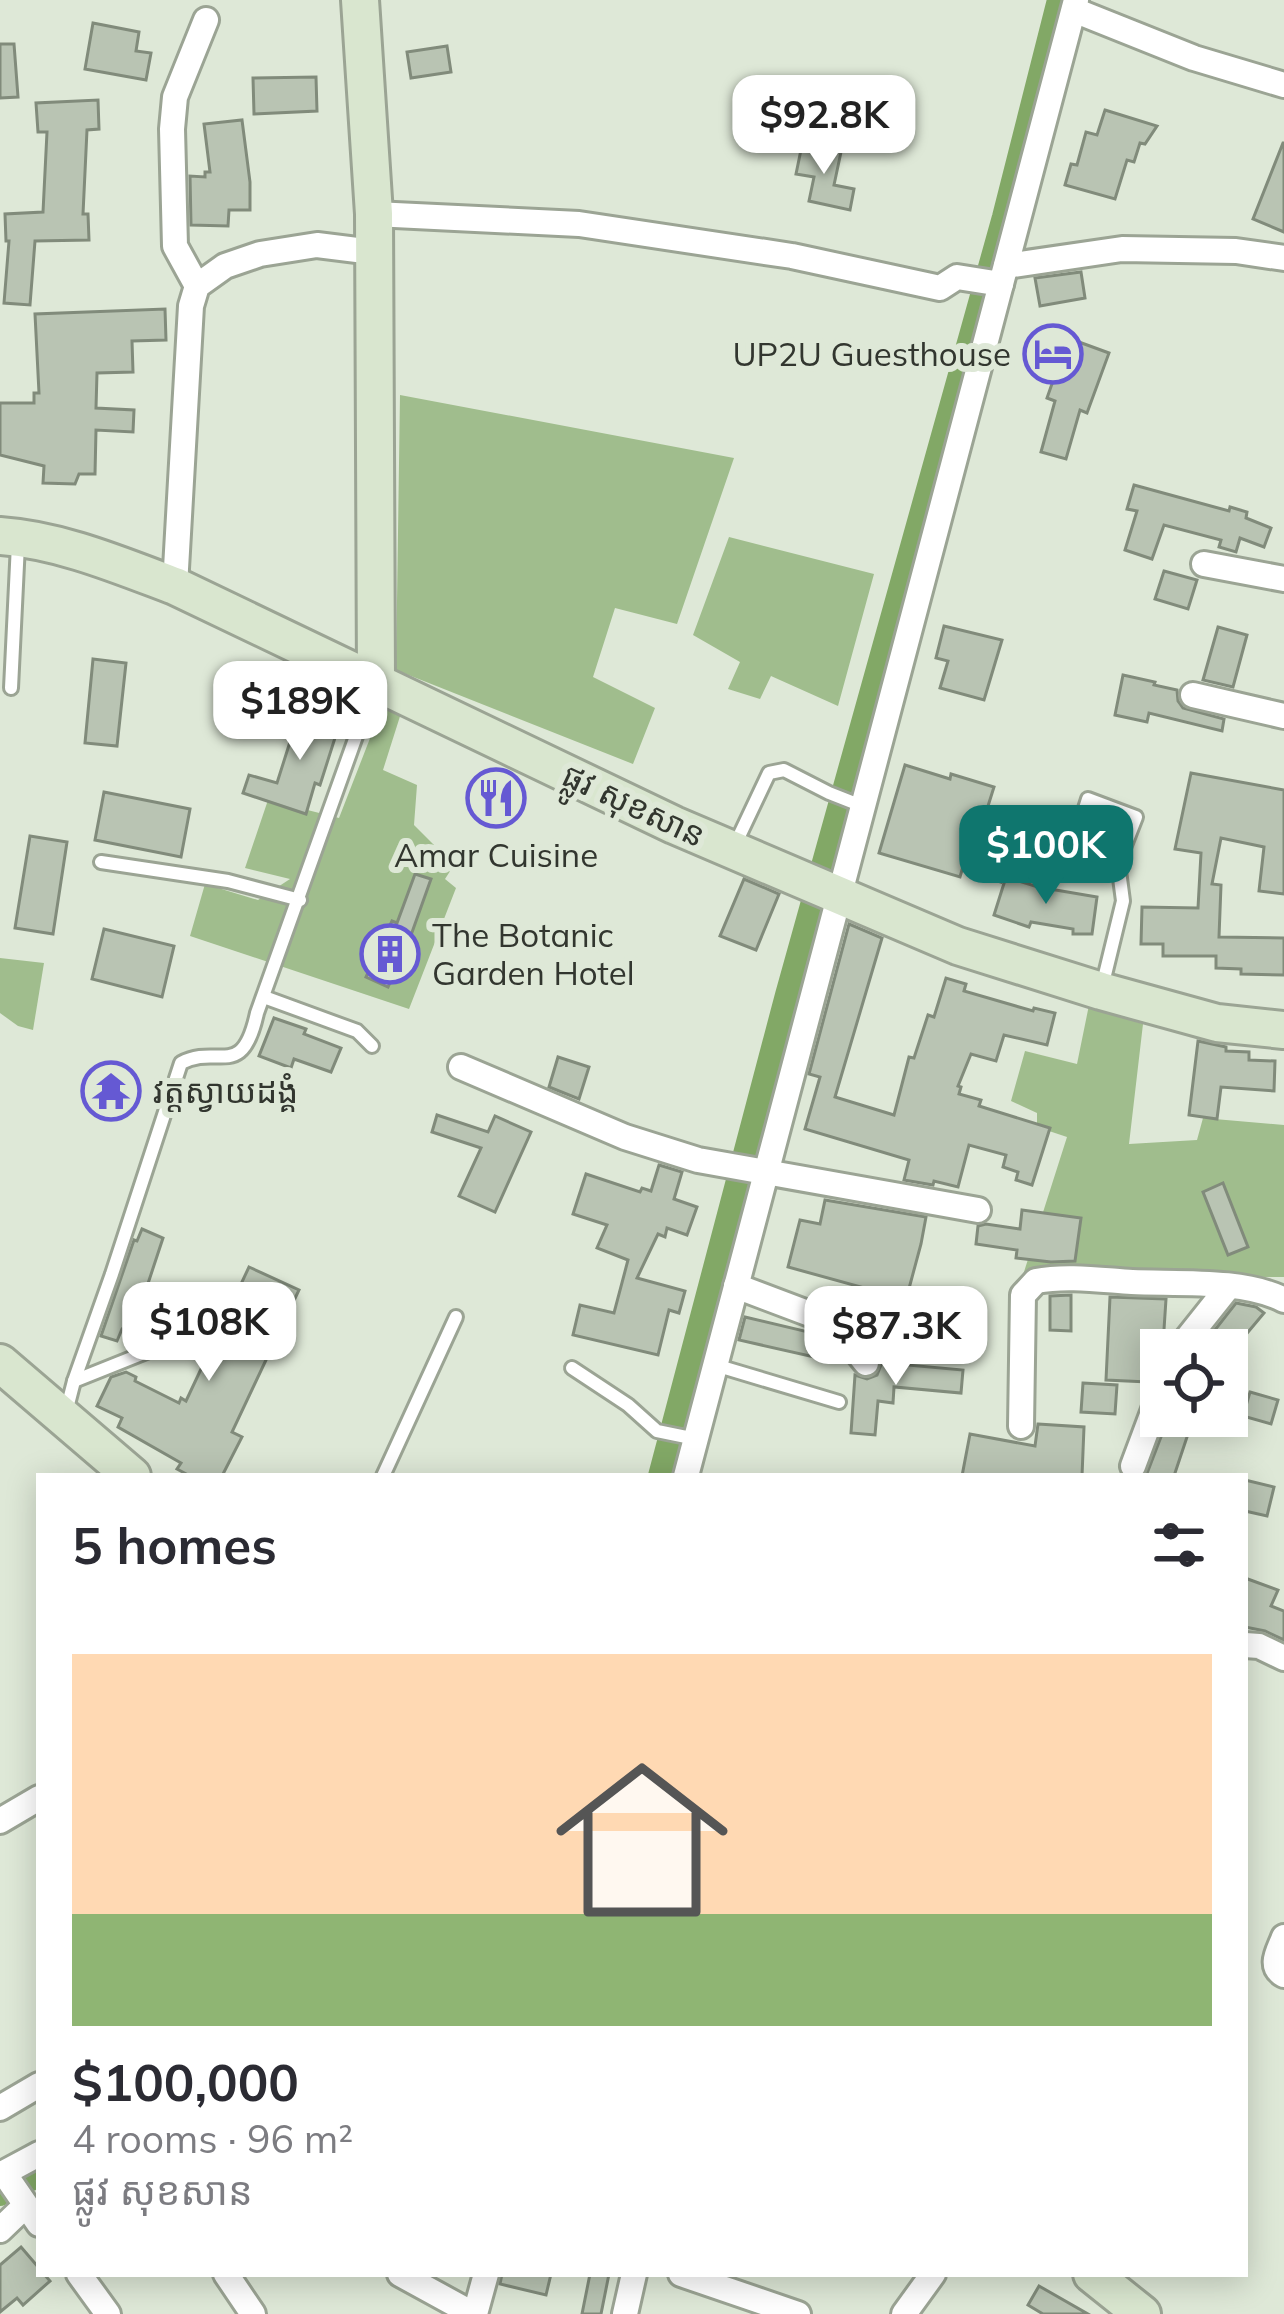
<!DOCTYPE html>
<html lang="en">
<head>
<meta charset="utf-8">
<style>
  body { margin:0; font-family:Mulish,"Noto Sans Khmer",sans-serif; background:#f7f7f7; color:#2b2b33; height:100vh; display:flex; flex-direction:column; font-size:45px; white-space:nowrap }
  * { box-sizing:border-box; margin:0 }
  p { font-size:39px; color:#7c7c81 }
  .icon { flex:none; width:66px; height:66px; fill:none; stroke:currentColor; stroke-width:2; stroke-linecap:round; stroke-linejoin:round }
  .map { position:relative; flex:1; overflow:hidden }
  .side { position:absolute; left:36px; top:1473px; width:1212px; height:804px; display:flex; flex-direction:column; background:#fff; border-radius:0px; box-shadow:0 6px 30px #0003 }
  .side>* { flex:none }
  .fabs { position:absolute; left:1140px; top:1329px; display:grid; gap:24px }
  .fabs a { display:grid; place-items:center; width:108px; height:108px; border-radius:0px; background:#fff; box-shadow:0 6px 30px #0003; font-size:60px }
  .price { position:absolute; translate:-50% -102px; padding:0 27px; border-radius:24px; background:#fff; color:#222; font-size:39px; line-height:78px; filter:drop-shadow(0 3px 6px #0008) }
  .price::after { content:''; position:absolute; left:50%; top:72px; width:36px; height:27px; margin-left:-18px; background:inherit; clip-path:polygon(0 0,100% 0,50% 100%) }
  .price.on { background:#0f766e; color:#fff }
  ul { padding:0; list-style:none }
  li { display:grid; align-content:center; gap:24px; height:636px; padding:0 36px }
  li+li { border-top:3px solid #e1e1e2 }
  li span { display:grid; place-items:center; height:372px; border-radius:0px; color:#555 }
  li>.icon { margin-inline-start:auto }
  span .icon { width:216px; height:216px; fill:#fffc; stroke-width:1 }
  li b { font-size:51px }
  h2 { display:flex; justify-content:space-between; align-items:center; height:144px; padding:0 36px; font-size:51px }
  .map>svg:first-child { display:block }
</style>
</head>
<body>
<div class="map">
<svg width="1284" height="2314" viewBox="0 0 1284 2314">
  <rect width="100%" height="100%" fill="#dee8d7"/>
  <g fill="#a0bd8d">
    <path d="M400,395L734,458L677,624L615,608L593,677L655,708L633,764L396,670Z"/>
    <path d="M729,537L874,574L838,706L771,676L760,699L728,689L740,662L693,635Z"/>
    <path d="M381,710H402L383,770L417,785L414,825L454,865L445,879L456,888L409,1009L190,936L205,884L258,900L290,879L245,868L268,800L339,818Z"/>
    <path d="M0,958L44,963L33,1030L18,1026L0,1013Z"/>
    <path d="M1089,1005L1143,1024L1129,1144L1197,1140L1203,1118L1284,1125V1277L1023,1275L1067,1137L1037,1127V1113L1011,1101L1025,1051L1077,1064Z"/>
  </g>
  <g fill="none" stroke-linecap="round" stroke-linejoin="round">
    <g stroke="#82a866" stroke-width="24">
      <path d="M660,1476L787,995L1004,217L1059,0"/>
      <path d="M0,2194L39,2175"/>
    </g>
  </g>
  <g fill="#b9c4b3" stroke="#818b7b" stroke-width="3">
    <path d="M93,23L139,32L136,51L151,53L146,80L85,69Z"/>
    <path d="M0,44H14L18,97L0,98Z"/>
    <path d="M447,46L451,72L411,78L407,52Z"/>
    <path d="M316,77L317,111L254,114L253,78Z"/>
    <path d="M98,100L99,129L87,130L83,214H88L89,240L35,241L30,305L4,303L9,241H6L5,214L43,212L47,132H38L36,103Z"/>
    <path d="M1105,110L1157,126L1145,144L1140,143L1134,162L1127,160L1115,199L1065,185L1071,164L1077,165L1086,132L1097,135Z"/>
    <path d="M242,120L250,182V210H229L228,226L191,225L190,176L205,177V172H210L204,124Z"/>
    <path d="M1283,143H1284V232L1253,219Z"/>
    <path d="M802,145L841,152L834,185L854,189L850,210L809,201L814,177L796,174Z"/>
    <path d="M1081,272L1085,298L1040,306L1035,278Z"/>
    <path d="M165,309L166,340L132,341L133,372L97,373L96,408L134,410L133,432L96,430L95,474H79L75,484L43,483L44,466L0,455V403H34V393H39L35,314Z"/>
    <path d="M1068,338L1109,353L1087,413L1080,410L1066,459L1041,452L1055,401L1047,398Z"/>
    <path d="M1134,485L1229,511L1230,507L1247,512L1246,518L1271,528L1264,547L1240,538L1236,552L1219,547L1221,540L1164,525L1152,559L1125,550L1137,511L1127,509Z"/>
    <path d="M1164,571L1197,580L1188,609L1155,599Z"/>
    <path d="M944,626L1002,640L984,700L940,688L948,661L936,658Z"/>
    <path d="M1218,627L1247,635L1233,687L1203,680Z"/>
    <path d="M93,659L126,663L117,746L85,743Z"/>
    <path d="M1123,675L1155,682L1154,685L1177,690L1178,701L1183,708L1224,719L1222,731L1149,713L1147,722L1115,715Z"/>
    <path d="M301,707L341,719L320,785L315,783L306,814L243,793L249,775L277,783Z"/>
    <path d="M905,765L950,779L951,774L994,787L976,844L1009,854L1001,882L962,870L960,877L879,853Z"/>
    <path d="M1191,773L1284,790V894L1259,891L1264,847L1221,838L1212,884L1221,885L1219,937L1284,938V975L1241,974V969L1216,968V956H1163V944H1141L1142,907L1198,908L1201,853L1175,849Z"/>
    <path d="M104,792L190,809L181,857L95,840Z"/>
    <path d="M30,836L67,842L53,934L15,928Z"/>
    <path d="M415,874L431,879L410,938L388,987L366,977L392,921L397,923Z"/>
    <path d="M1006,877L1038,887L1097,897L1092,934H1073V929L1031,922L1029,927L994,915Z"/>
    <path d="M744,879L779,894L756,950L720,936Z"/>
    <path d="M849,924L882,938L835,1097L894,1115L909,1057L914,1058L928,1015L934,1017L946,978L966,984L964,991L1033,1011L1034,1008L1055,1013L1047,1045L1004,1035L996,1061L971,1054L958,1086L961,1087L959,1094L981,1100L979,1106L1050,1128L1032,1185L1016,1180L1018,1172L1003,1167L1006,1155L969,1145L958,1187L934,1181L933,1185L904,1180L909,1160L805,1129L820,1077L809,1074Z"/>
    <path d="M104,929L174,946L162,997L92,979Z"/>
    <path d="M274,1018L306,1029L304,1034L341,1048L331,1072L294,1059L291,1068L259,1056Z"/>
    <path d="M1198,1041L1226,1047V1051L1249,1052V1060L1275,1061L1274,1091L1221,1087L1217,1119L1189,1115Z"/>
    <path d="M558,1057L589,1067L579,1099L549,1087Z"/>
    <path d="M437,1115L488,1132L495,1116L531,1132L495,1212L459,1196L481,1148L432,1132Z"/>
    <path d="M659,1165L682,1172L674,1199L697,1207L687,1235L667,1228L665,1237L658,1234L637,1278L685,1291L679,1313L669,1310L658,1355L573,1335L580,1305L614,1313L628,1260L597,1248L607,1225L573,1214L586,1174L640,1192L642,1188L651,1191Z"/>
    <path d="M1223,1183L1248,1247L1228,1255L1203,1192Z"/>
    <path d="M825,1200L926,1217L921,1244L904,1307L901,1306L893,1341L865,1335L854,1322L861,1287L788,1267L800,1220L820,1224Z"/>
    <path d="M1022,1210L1081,1218L1075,1261L1051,1262L1016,1258L1017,1250L976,1244L978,1226L986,1224L1020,1229Z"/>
    <path d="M142,1229L163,1238L132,1332L122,1329L117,1341L101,1336L134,1240L137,1241Z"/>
    <path d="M249,1267L299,1290L232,1432L242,1437L222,1476H190L177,1469L181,1463L118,1427L122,1418L97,1406L111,1377L126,1372L136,1377L135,1381L179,1403L181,1398L186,1401Z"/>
    <path d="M1071,1295V1331L1050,1330V1296Z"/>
    <path d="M1110,1297L1166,1299L1161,1375L1148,1382L1106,1380Z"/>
    <path d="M1236,1303L1256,1307L1264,1313L1233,1350H1217L1207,1340Z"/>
    <path d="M745,1317L817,1334L835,1351L832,1361L739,1340Z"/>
    <path d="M877,1350L897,1352L896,1364L963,1370L961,1393L894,1387L893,1403L878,1401L875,1435L851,1433L855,1375L867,1379L877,1375L882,1362Z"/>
    <path d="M1083,1383L1117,1385L1115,1414L1081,1412Z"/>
    <path d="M1250,1392L1278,1400L1271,1424L1243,1416Z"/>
    <path d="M1169,1416H1194L1174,1476H1146Z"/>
    <path d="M1038,1424L1084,1427L1082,1476H962L970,1434L1035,1446Z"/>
    <path d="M1245,1480L1274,1487L1267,1516L1245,1511Z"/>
    <path d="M1245,1578L1278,1590L1271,1606L1284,1611V1640L1265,1631L1245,1627Z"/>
    <path d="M21,2247L39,2268V2274H44L50,2281L23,2305L17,2298L0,2312V2265Z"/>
    <path d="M502,2274H551L546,2295L500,2284Z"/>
    <path d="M590,2274H609L601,2314H582Z"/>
    <path d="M1039,2286L1088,2314H1043L1028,2305Z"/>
  </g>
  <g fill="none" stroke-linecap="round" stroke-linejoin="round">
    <g stroke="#9ba494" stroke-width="18">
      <g id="lane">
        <path d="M11,688L18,544"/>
        <path d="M734,847L769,773L784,770L829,793L862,806"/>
        <path d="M101,862L228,881L300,900"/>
        <path d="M1102,987L1123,901L1118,863L1136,817L1088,799L1074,843L1118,863"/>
        <path d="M264,997L357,1031L372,1046"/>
        <path d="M715,1365L839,1402"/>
        <path d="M572,1368L628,1405L657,1431L696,1439"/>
        <path d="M74,1381L149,1351L194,1296"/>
        <path d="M66,1412L74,1381L112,1274L181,1063C218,1043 242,1082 257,1013L374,686"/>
        <path d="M383,1476L456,1317"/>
      </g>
    </g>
    <g stroke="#9ba494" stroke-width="30">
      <g id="street">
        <path d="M1074,10L1194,58L1284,85"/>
        <path d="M374,214L579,224L792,256L940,288L957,277L1001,284"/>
        <path d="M1006,266L1122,249L1236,251L1284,258"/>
        <path d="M197,286L175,246L172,129L175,97L206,20"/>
        <path d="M1204,564L1284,579"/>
        <path d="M175,586L191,306L197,286L225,266L260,254L317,245L373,252"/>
        <path d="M1193,695L1284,716"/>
        <path d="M461,1067L625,1137L698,1160L978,1210"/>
        <path d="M736,1286L826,1320L845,1337L866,1363"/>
        <path d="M1178,1350L1229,1286"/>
        <path d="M1021,1426L1023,1295L1036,1281C1066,1275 1101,1280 1132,1282C1176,1284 1245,1279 1284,1300"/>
        <path d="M1133,1466L1161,1391"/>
        <path d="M686,1476L1076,0"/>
        <path d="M1245,1645L1259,1646L1284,1658"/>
        <path d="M0,1821L39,1798"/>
        <path d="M1284,1937C1279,1951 1268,1966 1284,1975"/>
        <path d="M0,2108L39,2085"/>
        <path d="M4,2173L39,2224"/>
        <path d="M0,2175L39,2154"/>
        <path d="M0,2230L25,2206"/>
        <path d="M79,2274L108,2314"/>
        <path d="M226,2274L253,2314"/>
        <path d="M400,2274L473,2314"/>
        <path d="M681,2274L798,2314"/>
        <path d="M475,2314L486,2274"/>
        <path d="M625,2314L634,2274"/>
        <path d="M904,2314L933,2274"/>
      </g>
    </g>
    <g stroke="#9ba494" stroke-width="42">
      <g id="secondary">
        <path d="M360,0L374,214L376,680"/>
        <path d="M0,536C60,540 119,565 175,586L674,825L958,946L1101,991L1217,1023L1284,1030"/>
        <path d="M0,1363L132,1476"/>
        <path d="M1092,2274L1142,2314"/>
      </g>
    </g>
    <use href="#lane" stroke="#fff" stroke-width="12"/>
    <use href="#street" stroke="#fff" stroke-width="24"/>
    <use href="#secondary" stroke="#d9e6cf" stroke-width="36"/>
  </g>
  <defs>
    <g id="hotel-ring" transform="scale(3)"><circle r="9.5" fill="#dee8d7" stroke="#6559d3" stroke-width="1.5"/><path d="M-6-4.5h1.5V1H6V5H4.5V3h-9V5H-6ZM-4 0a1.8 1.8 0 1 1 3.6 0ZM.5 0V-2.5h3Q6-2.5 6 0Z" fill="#6559d3"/></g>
    <g id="restaurant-ring" transform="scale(3)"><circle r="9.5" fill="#dee8d7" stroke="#6559d3" stroke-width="1.5"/><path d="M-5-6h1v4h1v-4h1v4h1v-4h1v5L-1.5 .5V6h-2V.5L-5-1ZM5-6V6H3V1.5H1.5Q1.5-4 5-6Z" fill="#6559d3"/></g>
    <g id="building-ring" transform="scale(3)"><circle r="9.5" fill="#dee8d7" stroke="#6559d3" stroke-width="1.5"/><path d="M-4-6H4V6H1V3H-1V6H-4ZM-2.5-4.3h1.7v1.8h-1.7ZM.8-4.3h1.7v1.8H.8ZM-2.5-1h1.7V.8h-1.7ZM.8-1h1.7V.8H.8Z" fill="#6559d3"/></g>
    <g id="temple-ring" transform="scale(3)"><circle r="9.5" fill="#dee8d7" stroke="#6559d3" stroke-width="1.5"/><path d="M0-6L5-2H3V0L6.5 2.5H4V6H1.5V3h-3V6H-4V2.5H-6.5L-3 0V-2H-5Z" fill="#6559d3"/></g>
  </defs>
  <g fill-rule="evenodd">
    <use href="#hotel-ring" x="1053" y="354"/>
    <use href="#restaurant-ring" x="496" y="798"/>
    <use href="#building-ring" x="390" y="954"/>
    <use href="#temple-ring" x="111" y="1091"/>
  </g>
  <g text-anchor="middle" stroke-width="12" stroke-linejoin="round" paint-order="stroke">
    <g font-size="33" fill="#32362f" stroke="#dee8d7" text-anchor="start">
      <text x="1011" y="366" text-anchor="end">UP2U Guesthouse</text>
      <text x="496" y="867" text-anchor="middle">Amar Cuisine</text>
      <text x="432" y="947">The Botanic<tspan x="432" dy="38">Garden Hotel</tspan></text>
      <text x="153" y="1103">វត្តស្វាយដង្គំ</text>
    </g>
    <g font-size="33" fill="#32362f" stroke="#dee8d7">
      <text transform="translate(634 805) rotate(25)" y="12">ផ្លូវ សុខសាន</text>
    </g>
  </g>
</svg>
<div class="fabs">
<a><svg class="icon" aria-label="locate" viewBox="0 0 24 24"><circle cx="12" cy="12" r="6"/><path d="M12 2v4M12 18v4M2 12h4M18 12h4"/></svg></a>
</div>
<b class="price" style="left:824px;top:177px">$92.8K</b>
<b class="price" style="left:300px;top:763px">$189K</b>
<b class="price on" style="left:1046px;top:907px">$100K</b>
<b class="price" style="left:209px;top:1384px">$108K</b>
<b class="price" style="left:896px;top:1388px">$87.3K</b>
<section class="side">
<h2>5 homes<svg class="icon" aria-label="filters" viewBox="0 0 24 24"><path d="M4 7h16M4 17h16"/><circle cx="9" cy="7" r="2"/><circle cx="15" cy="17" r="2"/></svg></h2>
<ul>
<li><span style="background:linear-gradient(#ffd9b3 70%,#8fb573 0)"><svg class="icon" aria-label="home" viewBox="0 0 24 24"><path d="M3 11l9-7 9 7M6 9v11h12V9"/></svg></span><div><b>$100,000</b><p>4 rooms · 96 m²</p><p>ផ្លូវ សុខសាន</p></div></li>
</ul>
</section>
</div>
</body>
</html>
